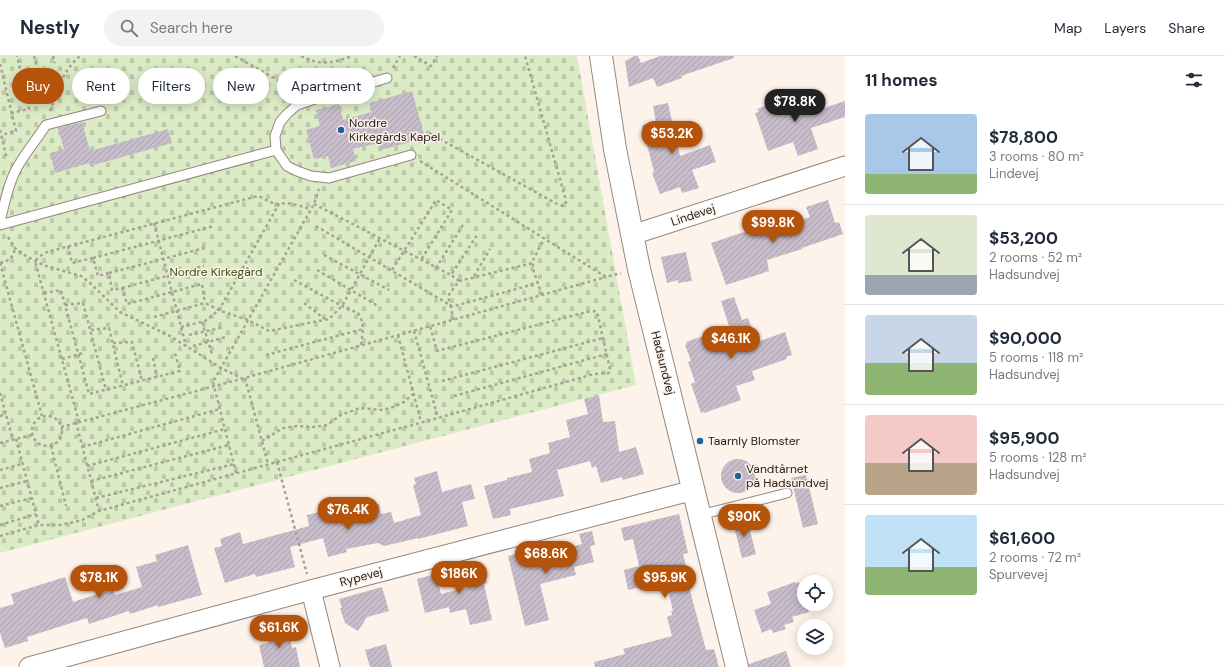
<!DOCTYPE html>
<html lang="en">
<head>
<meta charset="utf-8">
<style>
  body { margin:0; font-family:"DM Sans",sans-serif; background:#f2f2f3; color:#1f2937; height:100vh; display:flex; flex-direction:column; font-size:15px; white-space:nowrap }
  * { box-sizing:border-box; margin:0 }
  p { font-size:13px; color:#747a83 }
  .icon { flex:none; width:22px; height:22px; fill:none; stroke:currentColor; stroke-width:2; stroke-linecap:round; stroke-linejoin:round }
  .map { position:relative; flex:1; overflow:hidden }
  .side { display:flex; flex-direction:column; background:#fff; width:380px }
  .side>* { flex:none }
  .banner { position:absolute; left:12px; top:12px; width:380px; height:36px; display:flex; gap:8px }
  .tools { position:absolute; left:797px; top:519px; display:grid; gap:8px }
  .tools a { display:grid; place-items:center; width:36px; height:36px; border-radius:50%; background:#fff; box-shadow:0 2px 10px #0003; font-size:20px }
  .price { position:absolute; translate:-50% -34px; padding:0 9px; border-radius:14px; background:#b45309; color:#fff; font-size:13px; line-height:26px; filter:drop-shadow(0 1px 2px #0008) }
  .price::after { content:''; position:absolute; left:50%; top:24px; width:12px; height:9px; margin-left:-6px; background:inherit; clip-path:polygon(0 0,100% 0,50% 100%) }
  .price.active { background:#222; color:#fff }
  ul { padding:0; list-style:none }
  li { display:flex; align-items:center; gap:12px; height:100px; padding:0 20px }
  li+li { border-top:1px solid #e0e1e3 }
  li span { display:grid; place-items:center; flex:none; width:112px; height:80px; border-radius:4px; color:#555 }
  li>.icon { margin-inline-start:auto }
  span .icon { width:48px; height:48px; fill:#fffc; stroke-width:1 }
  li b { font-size:17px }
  h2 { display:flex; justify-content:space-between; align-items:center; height:48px; padding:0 20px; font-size:17px }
  .pill { padding:0 14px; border-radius:18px; background:#fff; box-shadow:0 2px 10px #0003; font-size:14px; line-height:36px }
  .pill.active { background:#b45309; color:#fff }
  header { display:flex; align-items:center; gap:24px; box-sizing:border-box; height:56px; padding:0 20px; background:#fff; border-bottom:1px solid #e0e1e3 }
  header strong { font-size:19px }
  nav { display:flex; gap:22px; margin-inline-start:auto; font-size:14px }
  .search { width:280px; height:36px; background:#f2f2f3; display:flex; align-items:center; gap:10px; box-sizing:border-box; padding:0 14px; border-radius:22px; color:#747a83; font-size:15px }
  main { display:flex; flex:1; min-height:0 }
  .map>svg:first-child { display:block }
</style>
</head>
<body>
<header>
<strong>Nestly</strong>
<div class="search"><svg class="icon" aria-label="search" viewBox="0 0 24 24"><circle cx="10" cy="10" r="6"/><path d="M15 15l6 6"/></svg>Search here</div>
<nav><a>Map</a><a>Layers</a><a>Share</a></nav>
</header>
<main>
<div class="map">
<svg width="845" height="611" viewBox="0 0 845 611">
  <defs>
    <pattern id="cemetery-stones" width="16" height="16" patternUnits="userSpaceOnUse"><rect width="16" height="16" fill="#dbebc5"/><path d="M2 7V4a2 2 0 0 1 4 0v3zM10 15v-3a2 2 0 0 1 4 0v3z" fill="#bcc9a9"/></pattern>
    <pattern id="building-hatch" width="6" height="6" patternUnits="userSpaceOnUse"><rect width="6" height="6" fill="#c7bdca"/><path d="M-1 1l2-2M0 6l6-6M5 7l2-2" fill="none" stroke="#aba2ad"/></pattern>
  </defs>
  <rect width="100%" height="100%" fill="#fef3ea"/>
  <path fill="url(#cemetery-stones)" d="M0,0H577L636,329L0,497Z"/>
  <g fill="url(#building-hatch)">
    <path d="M634,0H638L641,7L660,0H734V2L681,20L682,22L657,31L653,22L629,31L625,5Z"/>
    <path d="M412,35L425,82L381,94L379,87L353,93L356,105L331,112L328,100L314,103L306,74L320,70L316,54L339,48L343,64L372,56L369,47Z"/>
    <path d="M796,38V39L800,38L805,53L820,49L821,53L845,45V61L811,72L818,93L798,100L793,86L768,95L755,57L759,56L757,53Z"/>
    <path d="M668,47L680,100L710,89L716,106L692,114L699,132L682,137L680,131L660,138L652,117L654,116L642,69L656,66L653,50Z"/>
    <path d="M82,66L90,95L168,73L172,87L90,110L89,107L55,117L50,97L64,93L58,72Z"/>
    <path d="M828,144L835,167L839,166L843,178L802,192V193L767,204L769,215L726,229L711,187L756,172L758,178L810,161L806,151Z"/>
    <path d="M686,196L692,225L678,227V224L667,227L661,201Z"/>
    <path d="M734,241L742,264L748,262L757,286L785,276L792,299L786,301L787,303L752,315L755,324L736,330L741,344L704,357V356L701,357L691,328L695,326L688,306L691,305L685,289L687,288L686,286L703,280L704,282L730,273L721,245Z"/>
    <path d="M599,339L603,366L615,365L619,396L636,391L644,418L623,424L622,421L601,427L596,410L592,412L590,405L557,414L564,440L510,453L511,459L493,463L484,430L507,424V422L532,416L529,403L550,397L548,387L570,381L566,364L588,358L584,343Z"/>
    <circle cx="738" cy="420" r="17"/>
    <path d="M437,415L442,436L471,428L475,443L462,446L468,470L418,483V482L384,490L378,487L346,493L347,496L328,501L323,482L290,491L295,511L256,521L255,518L225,527L214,492L222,490L220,483L240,476L243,488L309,470L307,459L354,447L355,453L379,448L381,458L391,456L394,467L421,459L413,429L416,428L414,422Z"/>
    <path d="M806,419L818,468L803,472L791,422Z"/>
    <path d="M679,458L688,497L683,498L691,531H689L706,594L714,593L719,611H595L594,606L625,598L623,593L672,580L667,561L672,559L671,555H673L666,525L628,534L624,514L639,510L633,483L624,485L621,472Z"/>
    <path d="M747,463L756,498L742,502L733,467Z"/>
    <path d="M592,475L595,489L590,490L594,506L574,511L576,519L540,528L549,564L525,570L508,500L527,495L529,503L554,497V495L582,488L579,478Z"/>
    <path d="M188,489L202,539L158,551V549L130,558L129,555L89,568L87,562L27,581L28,585L5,592L0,577V552L14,548L11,538L65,521L73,546L113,533L115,539L142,531L136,511L157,505L155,499Z"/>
    <path d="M481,506L487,527L484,528L492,564L470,569L466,553L450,557L449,551L425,557L417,523L436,518L441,538L468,531L462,511Z"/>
    <path d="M795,526L796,527L799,526L804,540V548H807L809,556L792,561L794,566L784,569L786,573L773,577L771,573L762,577L754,554L771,548L767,536Z"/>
    <path d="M382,531L389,555L367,561L358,575L345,567L340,552H342L339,543Z"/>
    <path d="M282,567L285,576L288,575L292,592L296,591L300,611H264L259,589L268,587L264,572Z"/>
    <path d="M386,588L392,611H370L365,594Z"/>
    <path d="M786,595L791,611H749V608Z"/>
  </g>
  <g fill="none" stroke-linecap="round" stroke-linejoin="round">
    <g stroke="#93877c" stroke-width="11">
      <g id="service">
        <path d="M387,22L312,44L297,49L287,58L280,66L275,80L276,94L287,110L297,115L311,120L329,122L411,99"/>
        <path d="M0,165C5,147 8,127 18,110C26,96 37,83 46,69L101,55"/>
        <path d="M0,169L276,94"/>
        <path d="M700,459L787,437"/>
      </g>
    </g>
    <g stroke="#93877c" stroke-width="21">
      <g id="minor">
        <path d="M632,179L845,110"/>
        <path d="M311,534L330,611"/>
        <path d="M29,611L311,534L694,434"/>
      </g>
    </g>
    <g stroke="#93877c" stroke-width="24">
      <path id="tertiary" d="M601,0L615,93L639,213L737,611"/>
    </g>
    <g stroke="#a9a199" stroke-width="2.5" stroke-dasharray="3 3" stroke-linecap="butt">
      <path d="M34,0L42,29"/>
      <path d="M53,0L55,7"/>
      <path d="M235,0L297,35"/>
      <path d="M301,0C320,10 333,7 352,0"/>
      <path d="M414,0L431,10L437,0"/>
      <path d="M0,8L16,75L1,79"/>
      <path d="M393,12L400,0"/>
      <path d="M50,55C57,35 63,14 80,0"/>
      <path d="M11,57L29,53L17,0"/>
      <path d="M0,74L7,103"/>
      <path d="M429,77L559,149L563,150L566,147L565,141L525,0"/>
      <path d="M420,105L606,221L621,217"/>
      <path d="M314,148L451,219"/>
      <path d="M154,167L186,290"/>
      <path d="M316,170L450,249"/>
      <path d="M8,181L15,192L26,200L43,209L81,220L90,227L120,256L170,280L221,312L241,322"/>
      <path d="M68,190L72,207L93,202L98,220L109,217L112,234L122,232L127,248L202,228L205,247"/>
      <path d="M324,199L389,234"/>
      <path d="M93,202L214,170"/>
      <path d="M0,207L42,360"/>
      <path d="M0,207C10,205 13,201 15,192"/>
      <path d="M436,212L463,169"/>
      <path d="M317,214L378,250"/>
      <path d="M392,214L436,144L452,154L421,204"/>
      <path d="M109,217L205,192"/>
      <path d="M474,220L490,193"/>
      <path d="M294,224L342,250L358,257L362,265L363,273L361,290"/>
      <path d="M459,225L451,219L477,179"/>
      <path d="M122,232L204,210"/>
      <path d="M44,237L61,234L89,338L180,315L175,297"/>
      <path d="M542,239L533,213V204L544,183"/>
      <path d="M304,247L325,263"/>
      <path d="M65,249L83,247L106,334"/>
      <path d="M451,251L448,240L459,225L533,207"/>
      <path d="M154,261L205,247L221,255L248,264L269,275L329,263L342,250L380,182"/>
      <path d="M453,264L451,251L538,227"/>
      <path d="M202,266L212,298"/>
      <path d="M181,271L205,265L219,254L279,148"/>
      <path d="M91,274L109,272L123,330"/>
      <path d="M414,275L438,362"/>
      <path d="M189,279L224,271"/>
      <path d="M398,279L421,366"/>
      <path d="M113,287L132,286L142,325"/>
      <path d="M193,290L226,281"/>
      <path d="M266,299L363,273"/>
      <path d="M153,302L157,321"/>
      <path d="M62,303L83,297"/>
      <path d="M245,322L268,408"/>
      <path d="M442,325L603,282"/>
      <path d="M0,337L13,384"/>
      <path d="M454,340L607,298"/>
      <circle cx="47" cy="375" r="15"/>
      <path d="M0,360L6,358"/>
      <path d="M76,366L99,455"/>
      <path d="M79,366L35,205L40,200L47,196L258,140L275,148L287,147L305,151L310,154"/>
      <path d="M61,371L241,323L606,221"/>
      <path d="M16,383L39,469"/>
      <path d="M262,385L283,372L297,370L314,371L327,369L341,359L360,352L383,354L393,351L404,346L413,338"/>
      <path d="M0,387L32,379"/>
      <path d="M51,390L66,450"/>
      <path d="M82,391L220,353"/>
      <path d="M277,406L438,362L594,318L609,317L610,313L597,256L594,255L587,256L437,295L430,270"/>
      <path d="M87,410L225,373"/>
      <path d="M0,414L22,408"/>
      <path d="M236,417L213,326L314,148L319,133"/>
      <path d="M91,425L229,389"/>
      <path d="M0,432L27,425"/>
      <path d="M96,442L234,408"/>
      <path d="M0,450L32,442"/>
      <path d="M0,469L36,458"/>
      <path d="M0,480L39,469H59L70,467L82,464L99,455L277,406L307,518"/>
    </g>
    <use href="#service" stroke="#fff" stroke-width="9"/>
    <use href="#minor" stroke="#fff" stroke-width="19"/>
    <use href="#tertiary" stroke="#fff" stroke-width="22"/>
  </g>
  <g fill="#216298" stroke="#fef3ea" stroke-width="1.5">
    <circle cx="341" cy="74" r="4"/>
    <circle cx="700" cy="385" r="4"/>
    <circle cx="738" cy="420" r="4"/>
  </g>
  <g text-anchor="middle" stroke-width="3" stroke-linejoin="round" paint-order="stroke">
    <g font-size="12" fill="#25201b" stroke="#fef3ea" text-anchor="start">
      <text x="349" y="71">Nordre<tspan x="349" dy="14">Kirkegårds Kapel</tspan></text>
      <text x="708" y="389">Taarnly Blomster</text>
      <text x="746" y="417">Vandtårnet<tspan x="746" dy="14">på Hadsundvej</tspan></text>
    </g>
    <g font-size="12" fill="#25201b" stroke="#fef3ea">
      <text transform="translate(693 159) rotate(-18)" y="4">Lindevej</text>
      <text transform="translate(663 307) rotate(76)" y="4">Hadsundvej</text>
      <text transform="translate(361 521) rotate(-15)" y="4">Rypevej</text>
    </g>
    <g font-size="12" fill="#374b0e" stroke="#fef3ea">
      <text x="216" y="220">Nordre Kirkegård</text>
    </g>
  </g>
</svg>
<div class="tools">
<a><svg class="icon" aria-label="locate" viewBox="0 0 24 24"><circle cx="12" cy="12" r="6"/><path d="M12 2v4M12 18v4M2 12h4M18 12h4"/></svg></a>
<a><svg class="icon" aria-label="layers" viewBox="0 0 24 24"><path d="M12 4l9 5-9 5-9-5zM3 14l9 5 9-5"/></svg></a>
</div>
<b class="price active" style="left:795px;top:67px">$78.8K</b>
<b class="price" style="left:672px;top:99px">$53.2K</b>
<b class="price" style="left:773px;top:188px">$99.8K</b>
<b class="price" style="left:731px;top:304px">$46.1K</b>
<b class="price" style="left:348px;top:475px">$76.4K</b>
<b class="price" style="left:744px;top:482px">$90K</b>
<b class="price" style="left:546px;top:519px">$68.6K</b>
<b class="price" style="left:459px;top:539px">$186K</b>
<b class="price" style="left:99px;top:543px">$78.1K</b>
<b class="price" style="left:665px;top:543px">$95.9K</b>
<b class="price" style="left:279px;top:593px">$61.6K</b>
<div class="banner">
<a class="pill active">Buy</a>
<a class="pill">Rent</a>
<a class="pill">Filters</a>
<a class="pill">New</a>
<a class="pill">Apartment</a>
</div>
</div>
<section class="side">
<h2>11 homes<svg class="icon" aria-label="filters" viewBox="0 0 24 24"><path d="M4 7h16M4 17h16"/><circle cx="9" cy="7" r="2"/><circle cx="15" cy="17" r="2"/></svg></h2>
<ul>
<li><span style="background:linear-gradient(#a9c7e8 75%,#8fb573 0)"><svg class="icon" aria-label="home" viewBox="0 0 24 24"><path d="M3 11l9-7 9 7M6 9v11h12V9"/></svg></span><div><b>$78,800</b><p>3 rooms · 80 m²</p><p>Lindevej</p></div></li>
<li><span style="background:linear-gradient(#dfe7d0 75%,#9aa5b1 0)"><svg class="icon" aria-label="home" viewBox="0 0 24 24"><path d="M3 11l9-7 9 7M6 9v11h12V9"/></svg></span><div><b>$53,200</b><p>2 rooms · 52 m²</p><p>Hadsundvej</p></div></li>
<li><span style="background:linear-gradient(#c9d6e8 60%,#8fb573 0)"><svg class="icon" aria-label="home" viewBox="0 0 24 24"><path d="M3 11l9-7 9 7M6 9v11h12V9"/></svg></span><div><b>$90,000</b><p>5 rooms · 118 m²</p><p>Hadsundvej</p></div></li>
<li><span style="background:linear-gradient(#f6c9c9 60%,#b9a48a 0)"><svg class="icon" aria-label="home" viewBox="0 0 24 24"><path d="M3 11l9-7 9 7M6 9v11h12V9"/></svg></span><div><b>$95,900</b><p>5 rooms · 128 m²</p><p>Hadsundvej</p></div></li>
<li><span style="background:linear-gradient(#bfe0f5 65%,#8fb573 0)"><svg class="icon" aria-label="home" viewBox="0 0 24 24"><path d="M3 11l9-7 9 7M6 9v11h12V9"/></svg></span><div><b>$61,600</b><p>2 rooms · 72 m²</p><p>Spurvevej</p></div></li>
</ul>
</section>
</main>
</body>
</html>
